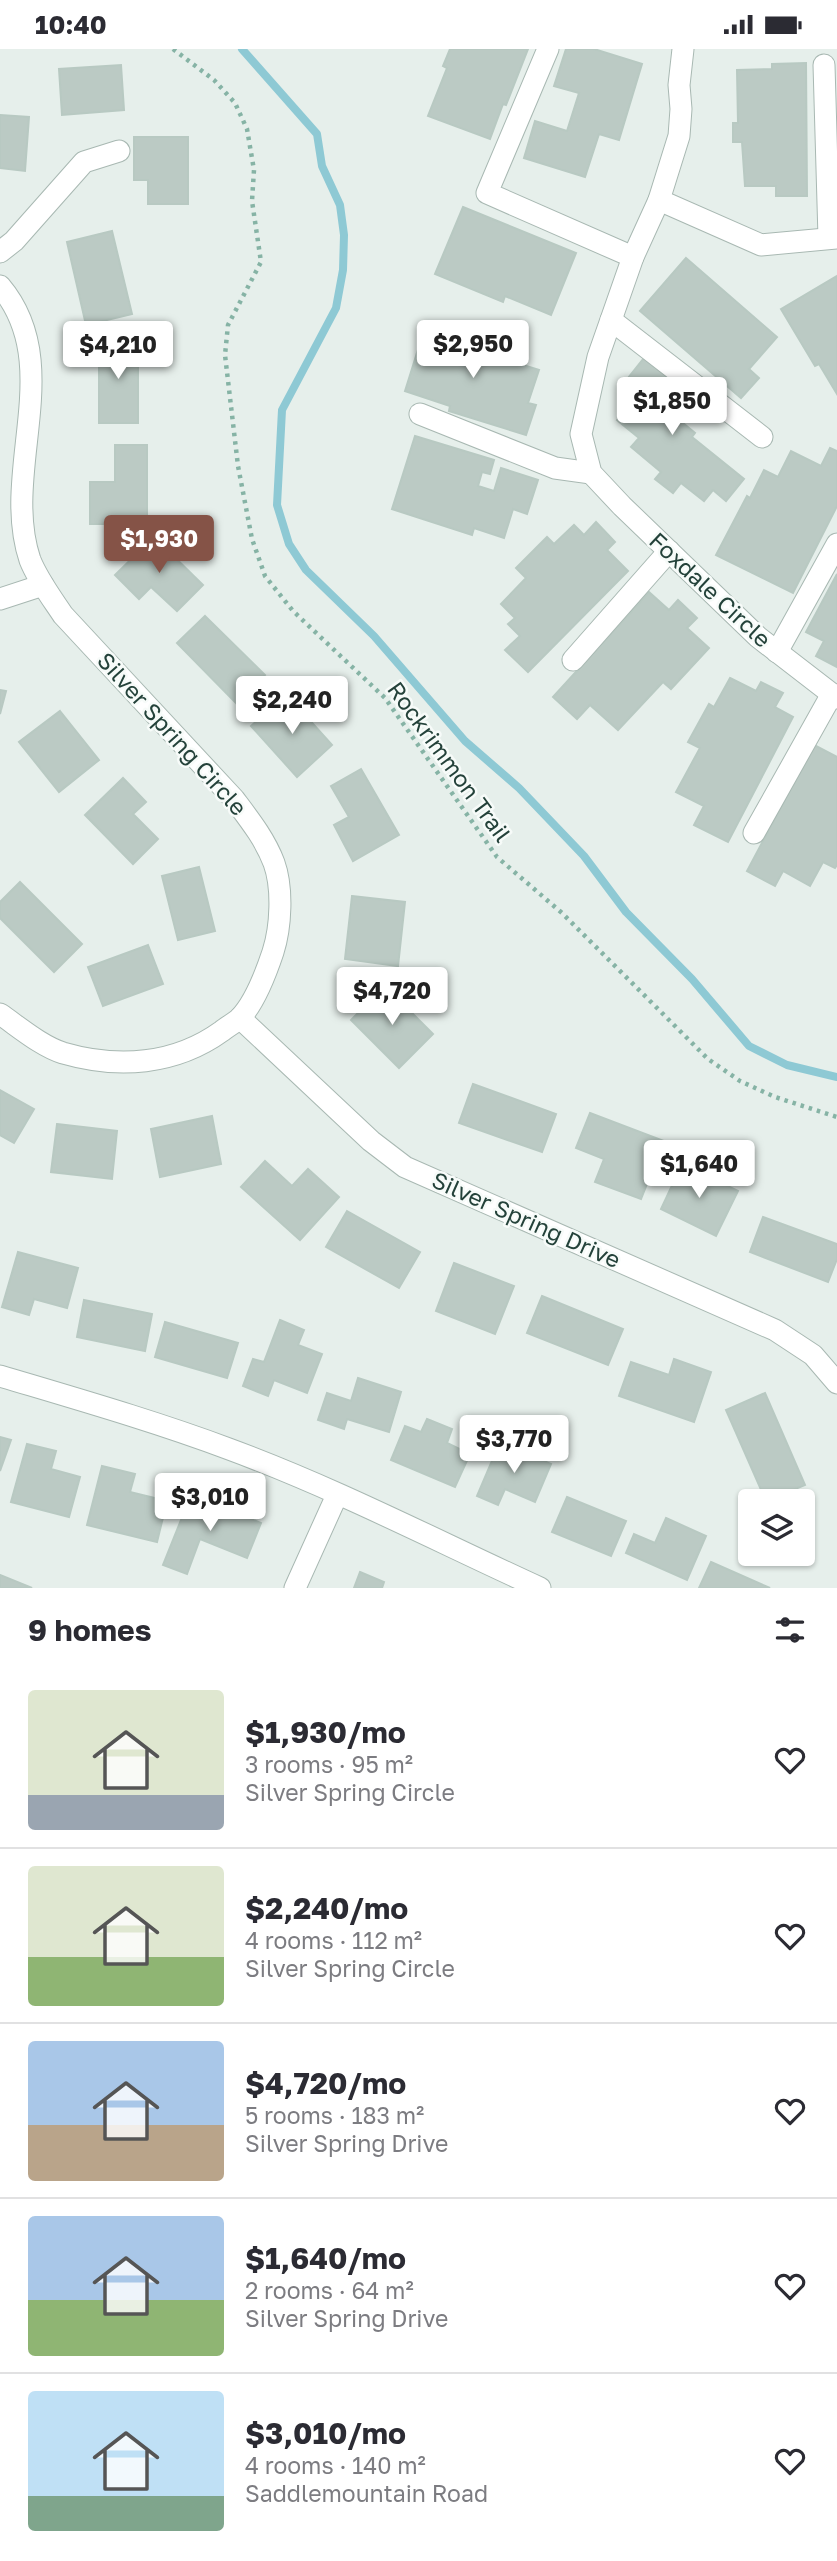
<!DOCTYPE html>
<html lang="en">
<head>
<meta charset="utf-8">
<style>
  body { margin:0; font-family:"Golos Text",sans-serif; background:#f7f7f7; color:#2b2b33; height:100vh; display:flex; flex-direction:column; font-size:26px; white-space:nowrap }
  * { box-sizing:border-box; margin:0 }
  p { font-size:23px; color:#7c7c81 }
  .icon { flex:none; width:38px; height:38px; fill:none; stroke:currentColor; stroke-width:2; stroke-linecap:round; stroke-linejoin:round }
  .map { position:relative; height:1539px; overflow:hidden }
  .panel { display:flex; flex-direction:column; background:#fff; flex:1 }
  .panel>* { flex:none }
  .buttons { position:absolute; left:738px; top:1440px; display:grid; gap:14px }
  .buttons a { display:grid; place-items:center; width:77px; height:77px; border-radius:7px; background:#fff; box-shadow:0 2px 5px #0004; font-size:35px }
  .price { position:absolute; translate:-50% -60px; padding:0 16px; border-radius:7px; background:#fff; color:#222; font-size:23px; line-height:46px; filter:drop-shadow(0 2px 4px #0008) }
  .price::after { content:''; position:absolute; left:50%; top:42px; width:21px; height:16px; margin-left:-10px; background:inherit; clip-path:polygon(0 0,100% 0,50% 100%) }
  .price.active { background:#855347; color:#fff }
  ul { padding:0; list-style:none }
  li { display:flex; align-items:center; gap:21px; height:175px; padding:0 28px }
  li+li { border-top:2px solid #e1e1e2 }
  li span { display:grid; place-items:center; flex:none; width:196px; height:140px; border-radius:7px; color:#555 }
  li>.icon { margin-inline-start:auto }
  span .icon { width:84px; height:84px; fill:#fffc; stroke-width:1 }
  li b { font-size:30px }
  h2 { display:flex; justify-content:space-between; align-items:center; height:84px; padding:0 28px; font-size:30px }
  .status { display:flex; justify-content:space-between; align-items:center; height:49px; padding:0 35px; background:#fff; direction:ltr }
  .status svg { height:19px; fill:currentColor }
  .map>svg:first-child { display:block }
</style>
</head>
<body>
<div class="status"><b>10:40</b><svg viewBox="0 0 49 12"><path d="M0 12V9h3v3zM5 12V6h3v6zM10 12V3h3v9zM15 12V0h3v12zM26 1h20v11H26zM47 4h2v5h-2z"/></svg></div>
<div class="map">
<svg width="837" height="1539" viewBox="0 0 837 1539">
  <rect width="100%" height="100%" fill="#e6efeb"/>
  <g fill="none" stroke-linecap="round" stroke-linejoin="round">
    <path stroke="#8ec9d4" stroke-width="8" d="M242,0L317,85L322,117L340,156L344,186L343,221L336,259L282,361L277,456L289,495L306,521L374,587L465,692L519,739L584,807L626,863L692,930L749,997L787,1016L837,1028"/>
  </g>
  <g fill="#bbcac4" stroke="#b8c9c2" stroke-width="2">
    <path d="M450,0H528L506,56L503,55L490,90L428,67L447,19L443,17Z"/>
    <path d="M566,0H594L642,15L619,91L599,85L585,128L524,109L535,72L567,82L579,44L554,37Z"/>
    <path d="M806,14L807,147H776V137H745L742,93H733V74H738L737,21L772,20V15Z"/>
    <path d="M121,16L124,61L62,66L59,20Z"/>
    <path d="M0,66L29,68L25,122L0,119Z"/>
    <path d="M134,88H188V155H148V131H134Z"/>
    <path d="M463,158L576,204L551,266L505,247L503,253L435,225Z"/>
    <path d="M112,182L132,265L86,276L67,193Z"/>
    <path d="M686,209L777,288L749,320L759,329L741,349L640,262Z"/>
    <path d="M837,227V345L819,315L815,317L781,260Z"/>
    <path d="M426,275L500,298L497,308L539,321L528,354L536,356L526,386L449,362L450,357L405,342Z"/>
    <rect x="99" y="290" width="39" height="84"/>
    <path d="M644,309L689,345L672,365L695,384L692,388L744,430L726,452L713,441L704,452L681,434L673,444L655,430L661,423L631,398L639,389L617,371L637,345L624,334Z"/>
    <path d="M415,387L494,411L490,425L482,423L478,437L494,442L501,419L538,431L527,465L513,460L504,489L474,479L472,486L392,460Z"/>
    <path d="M115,396H147V475H90V433H115Z"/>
    <path d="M830,399L837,402V457L793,544L716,506L747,447L750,449L764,421L778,428L791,402L821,417Z"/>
    <path d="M596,473L615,493L607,501L628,522L528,623L505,601L520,587L508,575L515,569L501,555L526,529L516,519L547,488L554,495L574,476L584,486Z"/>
    <path d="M154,488L203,536L177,562L151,538L139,550L115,526Z"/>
    <path d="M837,525V618L816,607L824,592L806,583Z"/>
    <path d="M649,543L669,561L678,551L697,569L687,579L709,599L671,640L663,633L618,681L590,656L577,670L553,648Z"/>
    <path d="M205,567L265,626L237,655L177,594Z"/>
    <path d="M730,629L756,642L761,633L783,644L775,658L793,668L728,793L694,776L704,757L676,743L700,699L688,693L709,655L714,658Z"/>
    <path d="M0,641L6,642L0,665Z"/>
    <path d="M287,646L332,696L297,728L251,677Z"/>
    <path d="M60,662L99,711L59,743L19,693Z"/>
    <path d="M814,696L837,708V816L835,819L823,813L810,837L783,822L775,837L747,822Z"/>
    <path d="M361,720L399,786L353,812L334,776L349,768L331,737Z"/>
    <path d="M123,729L146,753L133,765L158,790L133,815L85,766Z"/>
    <path d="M199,818L215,882L178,891L162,827Z"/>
    <path d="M20,833L82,895L54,923L0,869V853Z"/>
    <path d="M352,847L405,853L398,917L345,910Z"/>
    <path d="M148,896L163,935L103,957L88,918Z"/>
    <path d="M385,937L433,985L399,1019L351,971Z"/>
    <path d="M473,1035L556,1065L542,1103L459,1074Z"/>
    <path d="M0,1041L34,1060L14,1094L0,1086Z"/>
    <path d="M590,1064L664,1092L641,1150L595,1133L604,1110L576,1099Z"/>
    <path d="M212,1067L221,1115L160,1128L151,1080Z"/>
    <path d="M57,1075L117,1082L112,1130L51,1123Z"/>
    <path d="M265,1112L292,1137L308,1120L339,1148L300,1191L241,1138Z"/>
    <path d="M682,1115L738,1142L716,1187L661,1160Z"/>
    <path d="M347,1162L420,1203L399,1239L326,1198Z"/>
    <path d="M763,1168L837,1195V1210L828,1233L750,1203Z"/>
    <path d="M18,1203L78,1219L67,1259L34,1250L29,1266L2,1258Z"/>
    <path d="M454,1214L514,1237L495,1285L436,1262Z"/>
    <path d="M542,1247L623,1280L608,1316L527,1284Z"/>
    <path d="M84,1251L152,1265L145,1302L77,1288Z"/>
    <path d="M280,1271L304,1281L298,1296L322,1305L307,1344L274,1331L268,1347L243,1337L253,1310L264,1313Z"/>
    <path d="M165,1273L238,1294L227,1329L155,1308Z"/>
    <path d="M674,1310L711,1323L694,1373L619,1347L631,1313L669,1326Z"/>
    <path d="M358,1329L401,1343L389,1383L347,1370L344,1380L318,1371L327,1344L351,1352Z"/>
    <path d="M765,1344L805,1436L766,1452L726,1361Z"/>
    <path d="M427,1370L452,1380L447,1394L470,1405L455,1438L391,1411L405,1377L421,1383Z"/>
    <path d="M0,1388L11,1391L0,1422Z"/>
    <path d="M500,1393L551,1415L535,1453L505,1440L498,1456L477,1447Z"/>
    <path d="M27,1395L56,1402L51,1420L80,1428L69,1468L11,1453Z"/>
    <path d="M102,1417L135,1425L130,1443L167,1452L157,1493L87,1476Z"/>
    <path d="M191,1446L261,1474L247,1509L200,1490L187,1525L163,1516Z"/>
    <path d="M567,1448L626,1472L611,1507L552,1483Z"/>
    <path d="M666,1469L706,1487L687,1531L626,1504L634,1485L655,1494Z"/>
    <path d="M711,1513L770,1539H699Z"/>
    <path d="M360,1523L384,1533L382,1539H354Z"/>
    <path d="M0,1526L32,1539H0Z"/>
  </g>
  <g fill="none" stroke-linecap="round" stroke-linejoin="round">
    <g stroke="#a8b8b2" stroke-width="23">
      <g id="street">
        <path d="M548,0L487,144L633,208"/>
        <path d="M824,16L829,189"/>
        <path d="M659,151L679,87L681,60L679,36L683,0"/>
        <path d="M837,189L761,196L659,151L633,208L598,308L581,385L591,424L622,457L758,588L837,649"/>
        <path d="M0,203L14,192L84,113L119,102"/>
        <path d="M0,237C67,316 0,422 30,511C38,531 51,548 63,566L234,750C249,770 265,790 274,814C283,839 281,878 273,903C266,924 255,954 239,970C234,974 227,978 222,982C175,1016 118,1020 63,1004C41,997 19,978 0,965"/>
        <path d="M611,271L762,388"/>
        <path d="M420,365L555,419L591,424"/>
        <path d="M0,550L43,536"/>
        <path d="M777,603L837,495"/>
        <path d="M573,611L669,502"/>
        <path d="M754,784L832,645"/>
        <path d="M240,969L371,1092L405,1118L775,1281L813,1306L837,1334"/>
        <path d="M0,1327C77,1350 154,1372 229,1400C335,1439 437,1492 540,1539"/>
        <path d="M295,1539L337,1446"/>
      </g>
    </g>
    <path stroke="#86b3a5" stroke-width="4.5" stroke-dasharray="3.5 5" stroke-linecap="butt" d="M173,0L214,31L235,54L247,80L254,121L252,152L261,213L228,276L225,306L238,417L252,490L265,527L293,562L385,649L497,808L562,864L708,1010L740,1032L775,1048L837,1068"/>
    <use href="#street" stroke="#fff" stroke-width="21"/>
  </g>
  <g text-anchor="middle" stroke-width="5" stroke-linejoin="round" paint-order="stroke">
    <g font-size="23" fill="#24423a" stroke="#f7fbf9">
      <text transform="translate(710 541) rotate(43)" y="8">Foxdale Circle</text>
      <text transform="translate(172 685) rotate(48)" y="8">Silver Spring Circle</text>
      <text transform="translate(449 713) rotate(54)" y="8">Rockrimmon Trail</text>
      <text transform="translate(526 1171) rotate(24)" y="8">Silver Spring Drive</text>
    </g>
  </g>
</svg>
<div class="buttons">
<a><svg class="icon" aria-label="layers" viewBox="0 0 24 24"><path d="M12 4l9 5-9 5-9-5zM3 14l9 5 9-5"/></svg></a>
</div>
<b class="price" style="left:473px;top:331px">$2,950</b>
<b class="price" style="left:118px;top:332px">$4,210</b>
<b class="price" style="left:672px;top:388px">$1,850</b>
<b class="price active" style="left:159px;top:526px">$1,930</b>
<b class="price" style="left:292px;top:687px">$2,240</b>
<b class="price" style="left:392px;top:978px">$4,720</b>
<b class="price" style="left:699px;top:1151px">$1,640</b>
<b class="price" style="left:514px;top:1426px">$3,770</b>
<b class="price" style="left:210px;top:1484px">$3,010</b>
</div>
<section class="panel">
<h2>9 homes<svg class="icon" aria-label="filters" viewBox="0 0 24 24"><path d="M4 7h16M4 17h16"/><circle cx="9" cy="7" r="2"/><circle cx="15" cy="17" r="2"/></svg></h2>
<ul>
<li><span style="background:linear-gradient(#dfe7d0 75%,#9aa5b1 0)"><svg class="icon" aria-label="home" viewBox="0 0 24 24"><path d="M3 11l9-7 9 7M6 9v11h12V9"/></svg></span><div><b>$1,930/mo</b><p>3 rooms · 95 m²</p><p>Silver Spring Circle</p></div><svg class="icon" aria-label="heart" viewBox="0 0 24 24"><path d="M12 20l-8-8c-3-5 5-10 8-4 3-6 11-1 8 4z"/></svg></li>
<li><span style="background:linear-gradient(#dfe7d0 65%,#8fb573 0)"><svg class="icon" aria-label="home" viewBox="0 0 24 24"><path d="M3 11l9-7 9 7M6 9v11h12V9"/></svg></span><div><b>$2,240/mo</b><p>4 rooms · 112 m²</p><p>Silver Spring Circle</p></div><svg class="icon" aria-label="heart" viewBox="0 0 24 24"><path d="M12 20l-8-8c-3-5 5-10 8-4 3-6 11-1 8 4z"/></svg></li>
<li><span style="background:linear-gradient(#a9c7e8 60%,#b9a48a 0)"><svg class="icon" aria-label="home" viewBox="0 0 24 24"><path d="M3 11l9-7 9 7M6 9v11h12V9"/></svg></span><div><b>$4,720/mo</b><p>5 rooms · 183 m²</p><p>Silver Spring Drive</p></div><svg class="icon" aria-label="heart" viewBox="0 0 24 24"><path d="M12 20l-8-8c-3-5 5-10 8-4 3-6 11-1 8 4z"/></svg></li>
<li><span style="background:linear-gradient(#a9c7e8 60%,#8fb573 0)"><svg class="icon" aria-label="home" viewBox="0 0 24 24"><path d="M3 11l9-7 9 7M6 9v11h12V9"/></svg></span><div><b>$1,640/mo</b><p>2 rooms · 64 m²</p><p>Silver Spring Drive</p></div><svg class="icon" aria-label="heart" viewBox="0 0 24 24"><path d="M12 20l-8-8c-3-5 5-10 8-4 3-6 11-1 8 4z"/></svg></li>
<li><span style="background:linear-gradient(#bfe0f5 75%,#7fa58c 0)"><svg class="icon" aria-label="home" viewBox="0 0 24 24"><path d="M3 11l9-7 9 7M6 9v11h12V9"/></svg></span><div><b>$3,010/mo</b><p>4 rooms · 140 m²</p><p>Saddlemountain Road</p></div><svg class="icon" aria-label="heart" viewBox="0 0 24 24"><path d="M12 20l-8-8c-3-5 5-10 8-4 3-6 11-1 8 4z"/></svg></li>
</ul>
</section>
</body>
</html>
